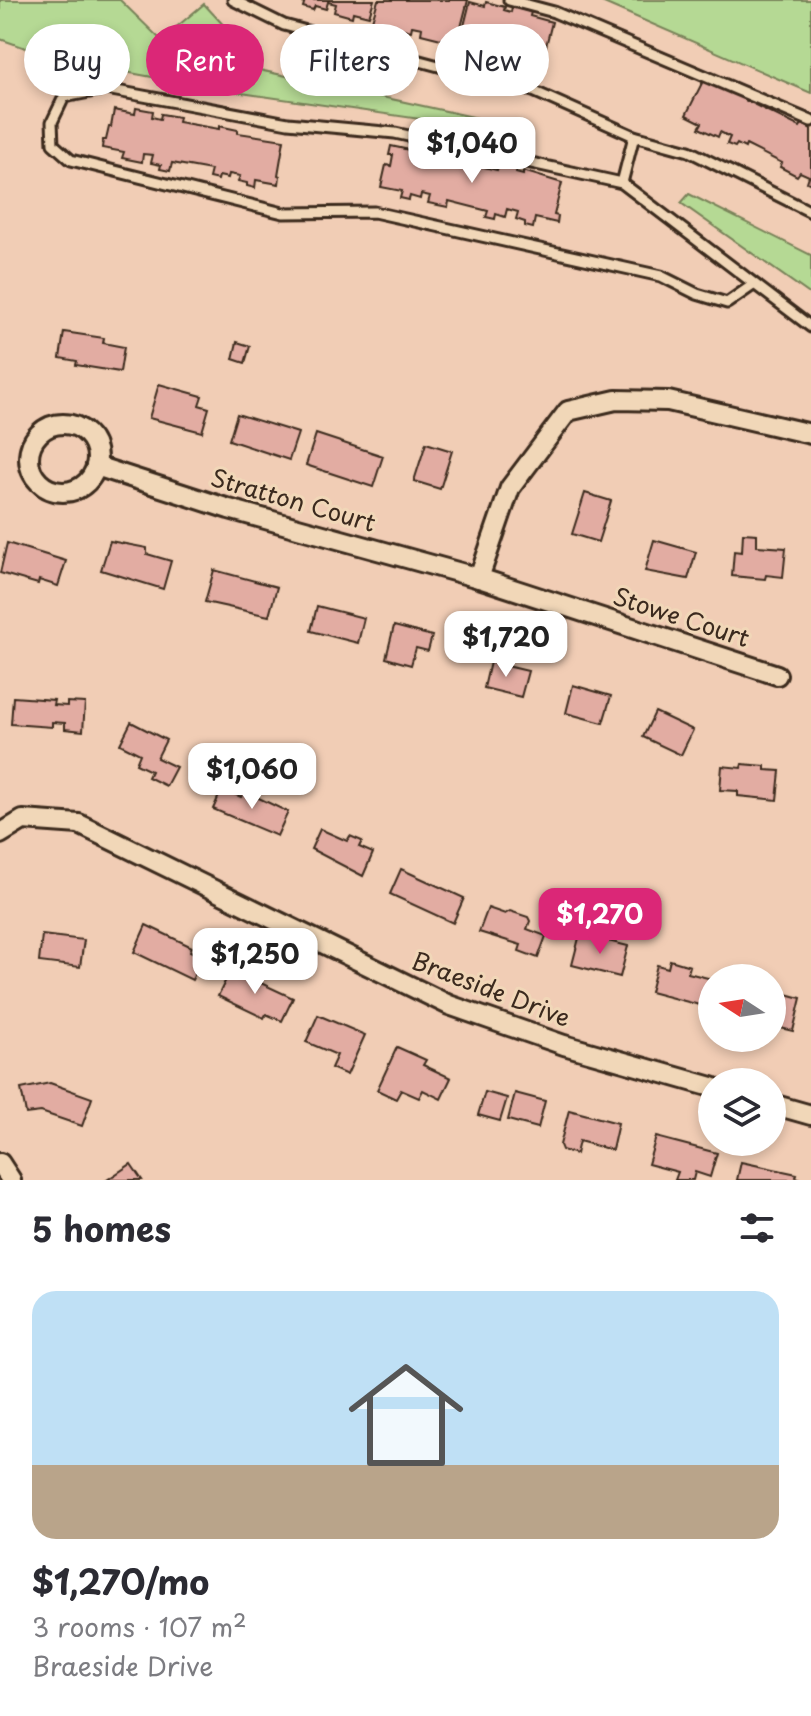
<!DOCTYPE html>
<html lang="en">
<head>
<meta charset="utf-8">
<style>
  body { margin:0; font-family:"Playpen Sans",sans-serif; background:#f2f2f3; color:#2b2b33; height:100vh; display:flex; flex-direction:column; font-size:30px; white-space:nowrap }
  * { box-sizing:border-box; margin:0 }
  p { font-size:26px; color:#7c7c81 }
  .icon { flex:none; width:44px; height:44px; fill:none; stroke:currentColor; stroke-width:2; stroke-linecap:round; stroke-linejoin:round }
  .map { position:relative; height:1180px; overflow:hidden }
  .panel { display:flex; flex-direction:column; background:#fff; flex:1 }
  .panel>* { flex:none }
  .top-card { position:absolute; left:24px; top:24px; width:764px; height:72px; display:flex; gap:16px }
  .needle { width:52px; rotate:282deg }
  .fabs { position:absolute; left:698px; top:964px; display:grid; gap:16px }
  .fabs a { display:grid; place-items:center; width:88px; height:88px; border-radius:50%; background:#fff; box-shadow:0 4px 12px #0003; font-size:40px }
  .price { position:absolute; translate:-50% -68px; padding:0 18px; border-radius:16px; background:#fff; color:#222; font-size:26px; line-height:52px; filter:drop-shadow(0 2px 4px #0008) }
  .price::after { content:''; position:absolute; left:50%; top:48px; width:24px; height:18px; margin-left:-12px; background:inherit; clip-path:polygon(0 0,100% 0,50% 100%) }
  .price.selected { background:#db2777; color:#fff }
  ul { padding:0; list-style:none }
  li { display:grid; align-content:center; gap:16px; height:424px; padding:0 32px }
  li+li { border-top:2px solid #e1e1e2 }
  li span { display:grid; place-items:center; height:248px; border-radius:24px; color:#555 }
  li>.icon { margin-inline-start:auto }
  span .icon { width:144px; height:144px; fill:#fffc; stroke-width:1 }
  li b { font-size:34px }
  h2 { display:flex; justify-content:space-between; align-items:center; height:96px; padding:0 32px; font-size:34px }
  .pill { padding:0 28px; border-radius:36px; background:#fff; box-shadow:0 4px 12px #0003; font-size:28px; line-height:72px }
  .pill.selected { background:#db2777; color:#fff }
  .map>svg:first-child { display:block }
</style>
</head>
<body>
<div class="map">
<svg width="811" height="1180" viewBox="0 0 811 1180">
  <rect width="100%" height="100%" fill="#f1cdb5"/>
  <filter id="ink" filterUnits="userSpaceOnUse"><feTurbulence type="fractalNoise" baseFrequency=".0125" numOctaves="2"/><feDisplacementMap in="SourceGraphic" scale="16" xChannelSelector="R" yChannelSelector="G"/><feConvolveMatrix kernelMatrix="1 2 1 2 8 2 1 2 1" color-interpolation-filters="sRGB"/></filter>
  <g filter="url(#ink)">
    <g fill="#b5d994" stroke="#788259" stroke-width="2">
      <path d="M0,0H120L161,40L204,4L240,43L232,64L505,124L502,131L228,91L60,60L0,39Z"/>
      <path d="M597,0H811V93Z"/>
      <path d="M689,194L811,255V295L681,203Z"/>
    </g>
    <g fill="#e2aca2" stroke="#3b2a1e" stroke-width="2">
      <path d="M305,0H374L369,16L353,12L352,17L334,12L336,4L328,2L326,9L315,6L313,10L303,7Z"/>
      <path d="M378,0H468L457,43L421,34L422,28L412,26L411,31L372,21Z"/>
      <path d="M470,2L485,6L486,2L505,7L504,10L511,12L512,7L531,12L530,16L552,22L542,62L523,57L521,67L511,64L512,59L504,57L505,53L494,50L493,54L484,51L483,55L473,53L475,46L460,42Z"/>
      <path d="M704,79L723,89L724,85L741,94L740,97L747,101L748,97L756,101L755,105L800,127L802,124L811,129V184L807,182L809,176L800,172L797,176L780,167L782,163L746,145L745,148L737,144L735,147L727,144L730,137L720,132L718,137L699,128L702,123L686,115Z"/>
      <path d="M136,108L153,111L152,117L160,119L161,114L179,117L178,122L219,129V126L238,130V133L284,140L278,175L280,176L279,184L256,180L255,188L247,186V183L238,181L240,176L229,174L228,178L219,176L218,180L209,178L211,170L172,163L170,171L160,169L161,165L151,163L153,155L143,154L142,162L122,158L124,152L102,148L103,140H106L109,127H111L114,110L135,114Z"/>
      <path d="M391,146L414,151L416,146L433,150L432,154L440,156L441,153L459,157L458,161L497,170L498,166H508L517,168L516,173L523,175V171L562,183L554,215L558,216L557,223L535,218L533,228L525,226V222L516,219L518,212L507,209L505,217L496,214L495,219L486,217L488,211L449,201L448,207L428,203L430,196L421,194L420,199L410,196L409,200L400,198L402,191L381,187L386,165L391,166L393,155H389Z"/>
      <path d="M64,332L104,338L103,343L124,347L120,372L76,365L77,361L60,358Z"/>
      <path d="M237,342L250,346L245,363L233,359Z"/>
      <path d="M159,384L202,396L199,405L209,408L202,432L149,418Z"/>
      <path d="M237,414L298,433L289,460L229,440Z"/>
      <path d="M316,434L383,456L373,487L306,465Z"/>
      <path d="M426,443L452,451L440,489L414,481Z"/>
      <path d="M585,493L611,501L598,542L572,534Z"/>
      <path d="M743,533L757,534V546L786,548L783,577L766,575L765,579L732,576L734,551L742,552Z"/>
      <path d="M654,540L696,552L688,579L645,571Z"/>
      <path d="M110,541L147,548V554L171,561L163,589L101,570Z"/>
      <path d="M7,543L66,561L58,586L39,580L38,584L0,573Z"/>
      <path d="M214,570L277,587L269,616L205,602Z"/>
      <path d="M317,606L364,618L358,643L311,631Z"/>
      <path d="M394,626L432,636L428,651L416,648L411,665L386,658Z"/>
      <path d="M490,662L528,671L521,697L484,688Z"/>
      <path d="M573,685L611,696L603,723L566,713Z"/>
      <path d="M13,697L54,700L53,705L67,706V702L85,703L83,731L65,729V723L52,722V727L11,724Z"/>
      <path d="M655,712L693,730L681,755L643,737Z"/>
      <path d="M131,722L166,740L157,758L176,767L166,786L148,777L151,771L136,764L140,754L120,744Z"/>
      <path d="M742,764L765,766V770L780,771L777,800L738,796V791L720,790L722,766L741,768Z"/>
      <path d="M222,789L241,797L244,791L288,812L277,836L213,809Z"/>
      <path d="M320,829L347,841L350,836L362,841L359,847L373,853L363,876L311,849Z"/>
      <path d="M401,869L464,898L453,923L390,894Z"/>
      <path d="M488,908L505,914L510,911L528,917L530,921L527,929L546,936L538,958L519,951L521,945L479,932Z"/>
      <path d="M146,925L192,947L190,951L203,957L192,980L134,952Z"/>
      <path d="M580,934L628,946L620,977L572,965Z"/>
      <path d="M42,935L84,940L80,967L39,962Z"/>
      <path d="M670,960L690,966L688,973L712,979L711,1008L650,992L657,965L668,968Z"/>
      <path d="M231,969L293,998L282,1021L266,1014L264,1018L218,996Z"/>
      <path d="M772,990L801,998L793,1031L772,1026Z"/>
      <path d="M318,1015L365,1035L347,1075L331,1068L337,1055L306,1042Z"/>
      <path d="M397,1047L426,1060L423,1065L451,1078L441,1099L423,1090L419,1098L401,1090L396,1099L377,1090Z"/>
      <path d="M50,1083L92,1098L82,1126L41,1112L26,1114L21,1089Z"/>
      <path d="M485,1092L507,1098L500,1121L478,1115Z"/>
      <path d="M515,1093L545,1101L538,1128L508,1120Z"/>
      <path d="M569,1110L618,1123L612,1150L579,1141L576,1154L562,1150L560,1145Z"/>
      <path d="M656,1137L717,1153L710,1177L695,1172L693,1180H675L678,1172L648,1164Z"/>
      <path d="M741,1162L797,1174L796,1177L803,1180H737Z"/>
      <path d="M131,1164L142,1180H107Z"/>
    </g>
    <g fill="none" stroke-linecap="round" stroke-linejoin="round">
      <g stroke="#3b2a1e" stroke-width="15">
        <g id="service">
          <path d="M233,0L284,25L533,91L634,136L689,151L811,212"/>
          <path d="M509,0L554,12L811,121"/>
          <path d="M622,183L634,136"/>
          <path d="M753,285L727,303L697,294L661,276L374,212L283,213L71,160L53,144L52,122L64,97L106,89L288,123L395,133L622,183L811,327"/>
        </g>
      </g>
      <g stroke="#3b2a1e" stroke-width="24">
        <g id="minor">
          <circle cx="63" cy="458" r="34"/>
          <path d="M96,466L229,509L479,578L777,675"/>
          <path d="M479,578L510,488L568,411L616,400L668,401L811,434"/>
          <path d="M0,834L23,820L79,824L449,1005L564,1045L712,1087"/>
          <path d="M772,1104L811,1115"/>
          <path d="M0,1163L11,1180"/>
        </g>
      </g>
      <use href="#service" stroke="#f1d7b8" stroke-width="9"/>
      <use href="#minor" stroke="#f1d7b8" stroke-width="18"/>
    </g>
  </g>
  <g text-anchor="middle" stroke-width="6" stroke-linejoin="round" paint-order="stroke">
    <g font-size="24" fill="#3b2a1e" stroke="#f1d7b8">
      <text transform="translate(293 501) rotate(16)" y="8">Stratton Court</text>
      <text transform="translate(681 618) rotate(18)" y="8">Stowe Court</text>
      <text transform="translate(491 990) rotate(21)" y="8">Braeside Drive</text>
    </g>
  </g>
</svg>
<div class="fabs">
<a><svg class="needle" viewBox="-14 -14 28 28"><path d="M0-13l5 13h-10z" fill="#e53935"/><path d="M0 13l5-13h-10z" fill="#7c7c81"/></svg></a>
<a><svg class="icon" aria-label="layers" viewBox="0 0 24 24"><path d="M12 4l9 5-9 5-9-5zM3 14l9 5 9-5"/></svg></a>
</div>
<b class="price" style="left:472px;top:185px">$1,040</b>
<b class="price" style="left:506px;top:679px">$1,720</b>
<b class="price" style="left:252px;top:811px">$1,060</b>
<b class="price selected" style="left:600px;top:956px">$1,270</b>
<b class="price" style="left:255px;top:996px">$1,250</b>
<div class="top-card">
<a class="pill">Buy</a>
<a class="pill selected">Rent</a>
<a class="pill">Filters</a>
<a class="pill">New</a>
</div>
</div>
<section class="panel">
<h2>5 homes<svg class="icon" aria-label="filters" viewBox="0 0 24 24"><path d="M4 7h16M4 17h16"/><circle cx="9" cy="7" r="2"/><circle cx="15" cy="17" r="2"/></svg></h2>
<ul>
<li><span style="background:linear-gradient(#bfe0f5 70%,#b9a48a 0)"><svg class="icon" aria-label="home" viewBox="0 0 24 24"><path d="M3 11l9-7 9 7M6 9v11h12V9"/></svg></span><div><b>$1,270/mo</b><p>3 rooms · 107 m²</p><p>Braeside Drive</p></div></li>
</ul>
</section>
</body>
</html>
